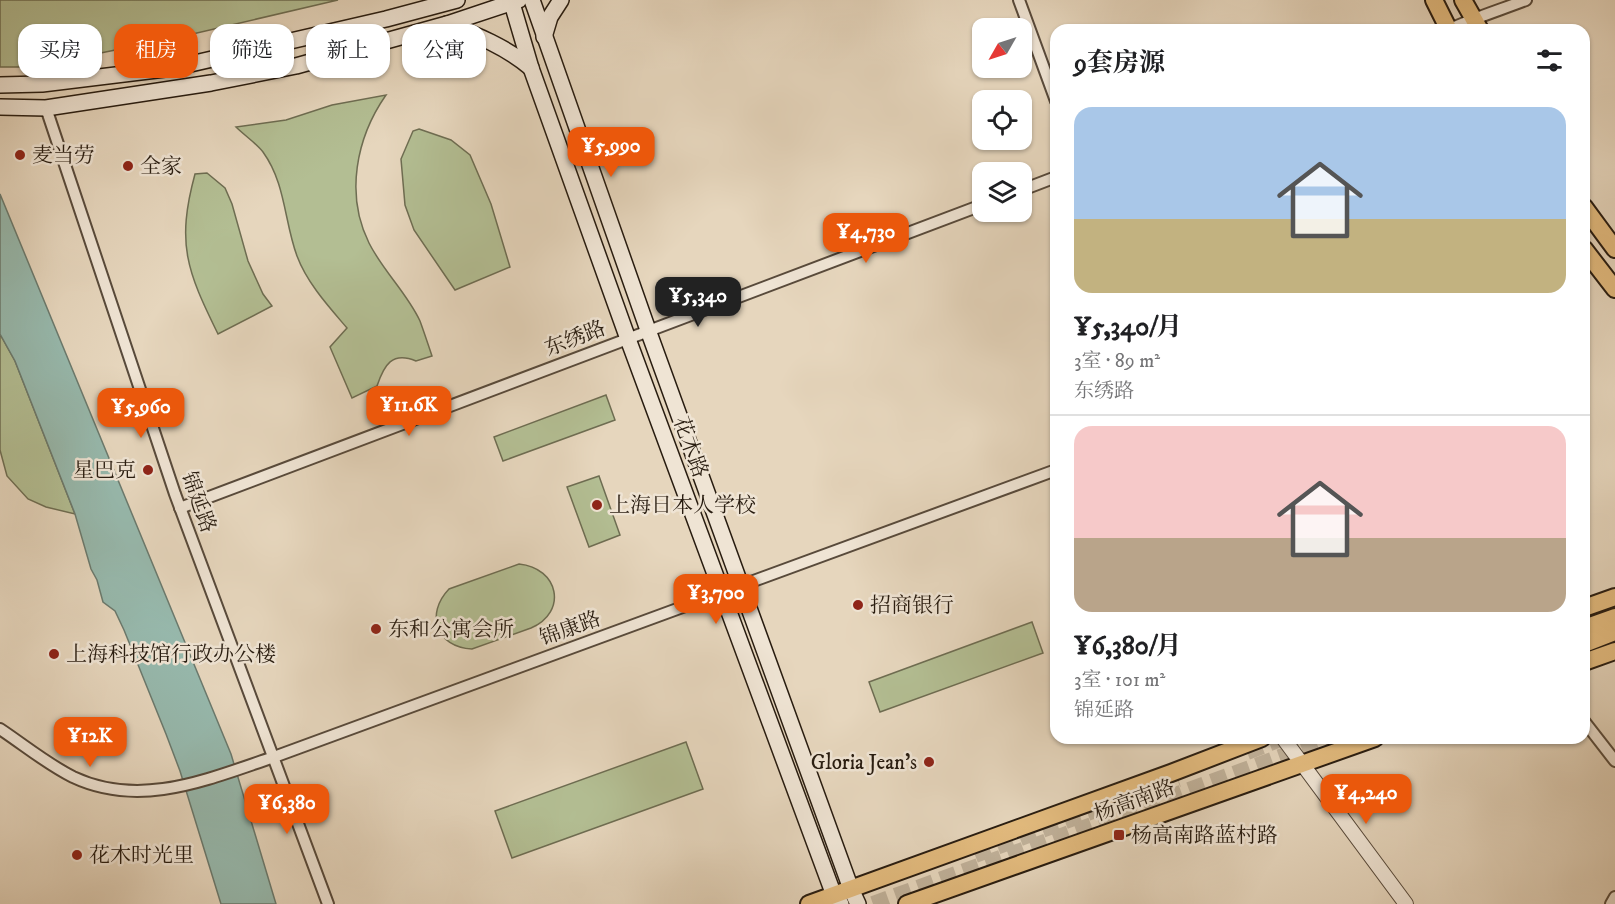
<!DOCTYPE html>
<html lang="zh">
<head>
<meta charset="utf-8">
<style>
  body { margin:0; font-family:"IM FELL DW Pica","Noto Serif SC",serif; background:#f2f2f2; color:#202124; height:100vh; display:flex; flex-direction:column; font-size:22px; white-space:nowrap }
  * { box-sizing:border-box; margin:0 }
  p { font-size:20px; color:#757577 }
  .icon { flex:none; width:33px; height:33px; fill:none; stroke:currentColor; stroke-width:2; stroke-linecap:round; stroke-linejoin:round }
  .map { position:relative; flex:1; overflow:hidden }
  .side { position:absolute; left:1050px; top:24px; width:540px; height:720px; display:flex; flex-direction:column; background:#fff; border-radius:18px; box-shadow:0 2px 4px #0004 }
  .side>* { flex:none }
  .banner { position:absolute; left:18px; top:24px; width:570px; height:54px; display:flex; gap:12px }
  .needle { width:39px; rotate:231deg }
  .fabs { position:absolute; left:972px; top:18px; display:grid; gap:12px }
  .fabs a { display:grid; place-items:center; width:60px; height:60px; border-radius:12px; background:#fff; box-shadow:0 2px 4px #0004; font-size:30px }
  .price { position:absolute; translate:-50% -51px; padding:0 14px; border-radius:12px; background:#ea580c; color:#fff; font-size:20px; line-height:39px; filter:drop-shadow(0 2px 3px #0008) }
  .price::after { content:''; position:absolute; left:50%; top:36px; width:18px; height:14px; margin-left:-9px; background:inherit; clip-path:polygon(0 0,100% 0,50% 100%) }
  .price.on { background:#222; color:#fff }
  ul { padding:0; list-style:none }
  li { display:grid; align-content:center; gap:12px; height:318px; padding:0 24px }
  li+li { border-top:2px solid #e0e0e0 }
  li span { display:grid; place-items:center; height:186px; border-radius:18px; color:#555 }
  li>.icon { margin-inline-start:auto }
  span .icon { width:108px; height:108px; fill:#fffc; stroke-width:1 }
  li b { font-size:26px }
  h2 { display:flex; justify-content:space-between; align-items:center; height:72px; padding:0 24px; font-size:26px }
  .tag { padding:0 21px; border-radius:18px; background:#fff; box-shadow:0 2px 4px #0004; font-size:21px; line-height:54px }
  .tag.on { background:#ea580c; color:#fff }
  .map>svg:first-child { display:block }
</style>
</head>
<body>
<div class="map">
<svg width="1615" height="904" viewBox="0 0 1615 904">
  <rect width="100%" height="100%" fill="#e6d6bd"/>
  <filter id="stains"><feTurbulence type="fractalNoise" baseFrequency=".00333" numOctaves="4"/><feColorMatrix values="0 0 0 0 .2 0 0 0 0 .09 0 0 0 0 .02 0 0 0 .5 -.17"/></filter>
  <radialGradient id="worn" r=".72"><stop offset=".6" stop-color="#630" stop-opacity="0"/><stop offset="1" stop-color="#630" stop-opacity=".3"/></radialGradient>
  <g fill="#b3be93" stroke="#6e6d52" stroke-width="1.5">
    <path d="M0,0H338L184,36L32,67H0Z"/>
    <path d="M386,95C356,138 345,195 369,243C383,271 407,293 420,321C424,332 428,344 432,356L416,361C392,351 384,365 377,386L352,398L330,347L347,328C329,307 307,283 297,256C284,221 286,184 263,152C256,143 244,135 236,127L286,120L332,105Z"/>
    <path d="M419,129L451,140L470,155L491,204L510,267L455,290L414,230L405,205L401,159L413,131Z"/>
    <path d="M207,173L225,188L232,204L248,261L263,294L272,306L218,334C187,271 176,244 195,174Z"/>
    <path d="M0,334L15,361L75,514L46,507L28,499L7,476L0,450Z"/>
    <path d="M606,395L615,420L503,461L494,437Z"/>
    <path d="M599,476L620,535L589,547L567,487Z"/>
    <path d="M519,564C559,568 568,612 531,628L472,649C436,647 425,614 449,589Z"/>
    <path d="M1032,622L1043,653L880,712L869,682Z"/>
    <path d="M686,742L703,789L512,858L495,811Z"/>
  </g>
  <path fill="#97b9ad" stroke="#6b7a6e" stroke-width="1.5" d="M0,194L231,754L276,904H221L180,771L166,734L124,630L115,611L103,602L97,580L91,569L75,514L15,361L0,334Z"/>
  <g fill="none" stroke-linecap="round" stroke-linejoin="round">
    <g stroke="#c0b19a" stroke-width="16" stroke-dasharray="16 8" stroke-linecap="butt">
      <path d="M1247,752L1283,738"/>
      <path d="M975,855L1178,779"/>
      <path d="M873,904L1333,738"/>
    </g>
    <g stroke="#584a3b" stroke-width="14">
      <g id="minor">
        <path d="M1019,0L1056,101"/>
        <path d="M1448,30C1474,18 1500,10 1526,0"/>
        <path d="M46,108L175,494L328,904"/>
        <path d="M1022,190L1056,177"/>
        <path d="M180,508L982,205"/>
        <path d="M1584,721L1615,761"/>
        <path d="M0,729C24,745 47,764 73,777C141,809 208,779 274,757L1056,470"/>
        <path d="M1611,904L1615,897"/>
      </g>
    </g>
    <g stroke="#584a3b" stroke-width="16">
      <path id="tertiary" d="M1283,738L1406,904"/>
    </g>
    <g stroke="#281c10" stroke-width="18">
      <g id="secondary">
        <path d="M511,0L531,68L628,339L832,890L841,904"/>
        <path d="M532,0L648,330L851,889L858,904"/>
        <path d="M447,24C477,35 506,47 531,68"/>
        <path d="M544,37L550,17L561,0"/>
        <path d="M0,85L42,84L173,68L386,19L457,0"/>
        <path d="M0,107L46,108L211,83L296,66L447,24L519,0"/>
      </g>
    </g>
    <g stroke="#281c10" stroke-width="20">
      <g id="primary">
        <path d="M1434,0L1449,30"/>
        <path d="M1463,0L1480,30"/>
        <path d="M1584,207L1615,249"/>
        <path d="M1584,249L1615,289"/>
        <path d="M1584,608L1615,597"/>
        <path d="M1584,662L1615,651"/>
        <path d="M809,904L1171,773L1262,738"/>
        <path d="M907,904L1375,738"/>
      </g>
    </g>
    <g stroke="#281c10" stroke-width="20">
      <g id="trunk">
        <path d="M1584,628L1615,617"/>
        <path d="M1584,644L1615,632"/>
      </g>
    </g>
    <use href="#minor" stroke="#efe4d4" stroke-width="10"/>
    <use href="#tertiary" stroke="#efe4d4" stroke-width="14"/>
    <use href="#secondary" stroke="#efe4d4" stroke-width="15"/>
    <use href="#primary" stroke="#e3bb7e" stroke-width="16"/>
    <use href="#trunk" stroke="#e3bb7e" stroke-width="16"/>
  </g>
  <g fill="#8f2418" stroke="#efe4d4" stroke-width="2">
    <circle cx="20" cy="155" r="6"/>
    <circle cx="128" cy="166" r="6"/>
    <circle cx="148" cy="470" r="6"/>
    <circle cx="597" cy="505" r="6"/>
    <circle cx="858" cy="605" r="6"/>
    <circle cx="376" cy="629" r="6"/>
    <circle cx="54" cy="654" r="6"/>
    <circle cx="929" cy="762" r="6"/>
    <rect x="1113" y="829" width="12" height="12" rx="3"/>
    <circle cx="77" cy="855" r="6"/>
  </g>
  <g text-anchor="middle" stroke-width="5" stroke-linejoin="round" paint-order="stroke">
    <g font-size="21" fill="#281c10" stroke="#efe4d4" text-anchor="start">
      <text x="32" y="162">麦当劳</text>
      <text x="140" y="173">全家</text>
      <text x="136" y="477" text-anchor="end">星巴克</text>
      <text x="609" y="512">上海日本人学校</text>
      <text x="870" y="612">招商银行</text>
      <text x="388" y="636">东和公寓会所</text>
      <text x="66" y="661">上海科技馆行政办公楼</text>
      <text x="917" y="769" text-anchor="end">Gloria Jean's</text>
      <text x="1131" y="842">杨高南路蓝村路</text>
      <text x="89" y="862">花木时光里</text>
    </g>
    <g font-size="21" fill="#281c10" stroke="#efe4d4">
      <text transform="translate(575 338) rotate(-21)" y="7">东绣路</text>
      <text transform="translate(691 447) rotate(70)" y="7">花木路</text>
      <text transform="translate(199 502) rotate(70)" y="7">锦延路</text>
      <text transform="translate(570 628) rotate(-20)" y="7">锦康路</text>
      <text transform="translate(1134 800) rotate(-20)" y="7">杨高南路</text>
    </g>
  </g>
  <rect width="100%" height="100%" filter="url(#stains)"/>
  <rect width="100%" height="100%" fill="url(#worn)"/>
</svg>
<div class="fabs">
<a><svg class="needle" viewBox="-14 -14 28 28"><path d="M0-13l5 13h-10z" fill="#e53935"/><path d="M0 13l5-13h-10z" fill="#757577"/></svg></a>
<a><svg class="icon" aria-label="locate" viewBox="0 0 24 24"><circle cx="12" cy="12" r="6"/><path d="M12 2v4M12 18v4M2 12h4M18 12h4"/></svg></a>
<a><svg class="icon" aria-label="layers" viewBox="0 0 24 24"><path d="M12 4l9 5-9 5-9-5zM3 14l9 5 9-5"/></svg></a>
</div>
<b class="price" style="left:611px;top:178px">¥5,990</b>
<b class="price" style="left:866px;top:264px">¥4,730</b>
<b class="price on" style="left:698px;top:328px">¥5,340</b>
<b class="price" style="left:409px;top:437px">¥11.6K</b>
<b class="price" style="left:141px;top:439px">¥5,960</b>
<b class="price" style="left:716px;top:625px">¥3,700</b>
<b class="price" style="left:90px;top:768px">¥12K</b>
<b class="price" style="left:1366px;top:825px">¥4,240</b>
<b class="price" style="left:287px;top:835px">¥6,380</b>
<div class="banner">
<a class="tag">买房</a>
<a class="tag on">租房</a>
<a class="tag">筛选</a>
<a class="tag">新上</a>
<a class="tag">公寓</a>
</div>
<section class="side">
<h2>9套房源<svg class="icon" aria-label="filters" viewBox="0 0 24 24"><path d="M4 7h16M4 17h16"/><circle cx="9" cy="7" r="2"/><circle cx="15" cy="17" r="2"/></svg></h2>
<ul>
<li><span style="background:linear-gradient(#a9c7e8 60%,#c2b280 0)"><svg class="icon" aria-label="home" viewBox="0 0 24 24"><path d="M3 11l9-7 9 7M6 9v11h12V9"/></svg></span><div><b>¥5,340/月</b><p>3室 · 89 m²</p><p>东绣路</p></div></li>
<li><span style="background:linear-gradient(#f6c9c9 60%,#b9a48a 0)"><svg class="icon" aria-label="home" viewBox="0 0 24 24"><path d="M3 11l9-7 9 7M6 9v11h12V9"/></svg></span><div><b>¥6,380/月</b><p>3室 · 101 m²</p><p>锦延路</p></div></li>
</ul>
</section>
</div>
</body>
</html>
